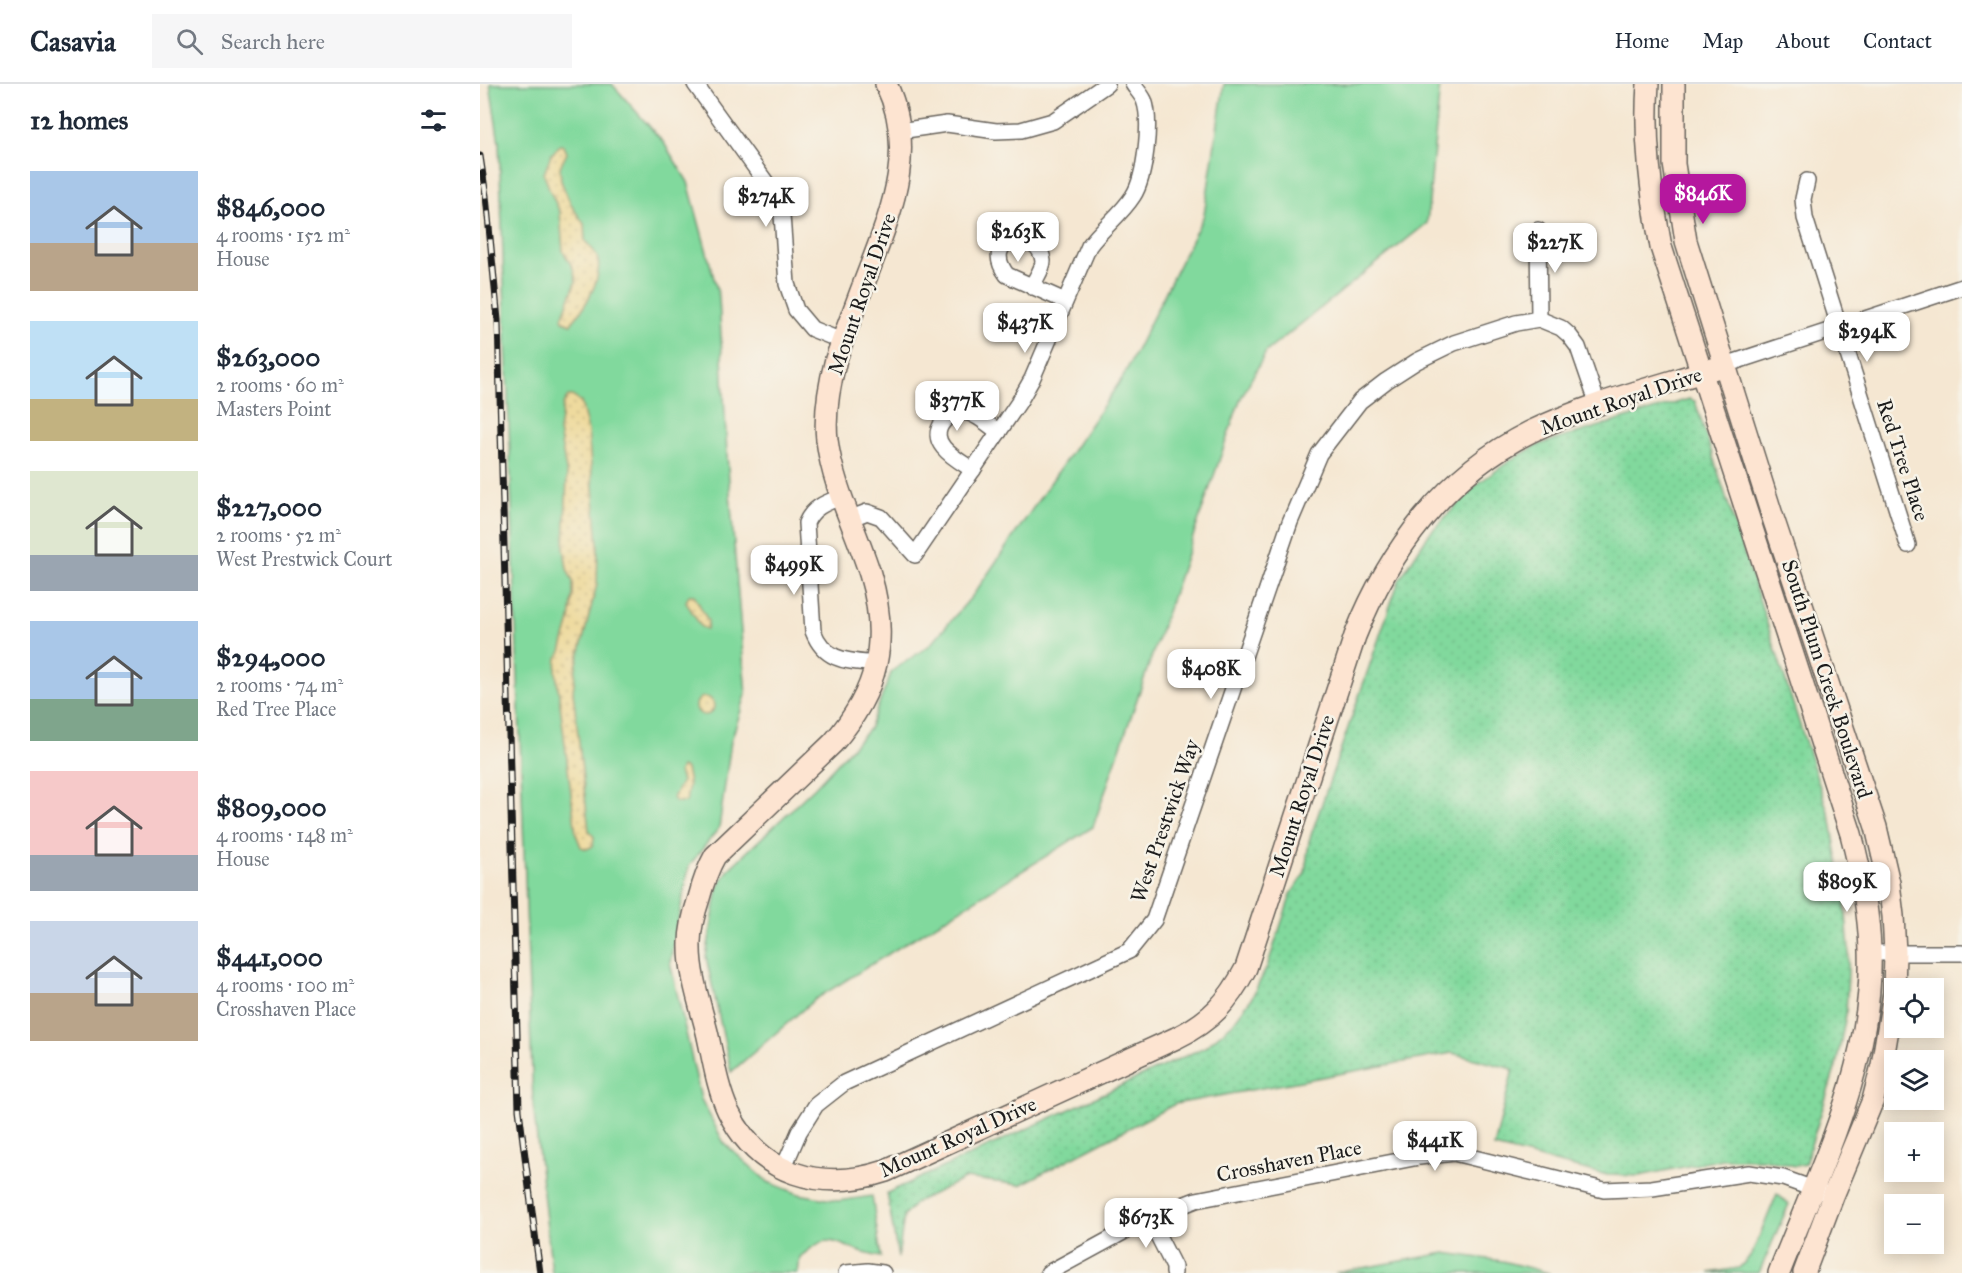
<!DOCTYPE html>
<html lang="en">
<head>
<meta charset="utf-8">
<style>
  body { margin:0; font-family:"IM FELL Great Primer",serif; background:#f6f6f7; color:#1f2937; height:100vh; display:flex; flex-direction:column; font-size:22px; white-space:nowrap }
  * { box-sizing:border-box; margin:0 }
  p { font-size:20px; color:#747a83 }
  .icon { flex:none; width:33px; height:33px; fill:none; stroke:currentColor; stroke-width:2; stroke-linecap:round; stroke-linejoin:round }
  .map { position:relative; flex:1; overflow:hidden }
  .drawer { display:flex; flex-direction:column; background:#fff; width:480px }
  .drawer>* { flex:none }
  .tools { position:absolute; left:1404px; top:894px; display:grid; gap:12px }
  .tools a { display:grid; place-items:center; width:60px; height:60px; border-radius:0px; background:#fff; box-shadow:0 3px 15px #0003; font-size:30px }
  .price { position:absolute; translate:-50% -51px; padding:0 14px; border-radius:12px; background:#fff; color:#222; font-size:20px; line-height:39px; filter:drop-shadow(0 2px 3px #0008) }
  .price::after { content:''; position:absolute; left:50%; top:36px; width:18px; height:14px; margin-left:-9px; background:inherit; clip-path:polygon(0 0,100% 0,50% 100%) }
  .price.on { background:#b5179e; color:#fff }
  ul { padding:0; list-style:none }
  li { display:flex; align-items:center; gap:18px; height:150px; padding:0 30px }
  li span { display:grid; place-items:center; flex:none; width:168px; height:120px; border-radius:0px; color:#555 }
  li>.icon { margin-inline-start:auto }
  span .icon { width:72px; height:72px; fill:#fffc; stroke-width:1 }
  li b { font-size:26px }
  h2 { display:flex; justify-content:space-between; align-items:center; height:72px; padding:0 30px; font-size:26px }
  header { display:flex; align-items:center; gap:36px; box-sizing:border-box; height:84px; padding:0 30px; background:#fff; border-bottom:2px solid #e0e1e3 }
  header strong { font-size:28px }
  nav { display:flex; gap:33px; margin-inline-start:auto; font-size:21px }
  .search { width:420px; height:54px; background:#f6f6f7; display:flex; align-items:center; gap:15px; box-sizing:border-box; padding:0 21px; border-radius:0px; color:#747a83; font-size:22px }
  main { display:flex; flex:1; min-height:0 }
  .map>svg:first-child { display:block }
</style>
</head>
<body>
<header>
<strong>Casavia</strong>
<div class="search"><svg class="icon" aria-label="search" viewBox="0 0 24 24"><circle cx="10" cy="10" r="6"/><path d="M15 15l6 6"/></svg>Search here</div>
<nav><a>Home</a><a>Map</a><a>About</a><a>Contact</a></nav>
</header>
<main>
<section class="drawer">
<h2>12 homes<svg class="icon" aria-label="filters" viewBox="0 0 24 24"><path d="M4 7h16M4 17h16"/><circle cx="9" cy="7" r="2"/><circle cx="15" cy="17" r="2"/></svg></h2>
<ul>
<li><span style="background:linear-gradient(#a9c7e8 60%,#b9a48a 0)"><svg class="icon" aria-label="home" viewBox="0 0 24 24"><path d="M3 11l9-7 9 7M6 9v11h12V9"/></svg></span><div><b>$846,000</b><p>4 rooms · 152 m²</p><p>House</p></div></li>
<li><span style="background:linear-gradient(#bfe0f5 65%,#c2b280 0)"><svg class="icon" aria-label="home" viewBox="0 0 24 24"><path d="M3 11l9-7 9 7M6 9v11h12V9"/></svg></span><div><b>$263,000</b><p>2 rooms · 60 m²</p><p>Masters Point</p></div></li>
<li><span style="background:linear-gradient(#dfe7d0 70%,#9aa5b1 0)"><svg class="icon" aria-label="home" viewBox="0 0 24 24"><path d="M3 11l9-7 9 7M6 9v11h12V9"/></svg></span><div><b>$227,000</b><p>2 rooms · 52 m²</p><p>West Prestwick Court</p></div></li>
<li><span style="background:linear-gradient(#a9c7e8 65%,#7fa58c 0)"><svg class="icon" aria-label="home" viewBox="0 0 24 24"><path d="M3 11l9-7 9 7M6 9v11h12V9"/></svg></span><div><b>$294,000</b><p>2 rooms · 74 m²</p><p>Red Tree Place</p></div></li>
<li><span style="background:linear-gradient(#f6c9c9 70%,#9aa5b1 0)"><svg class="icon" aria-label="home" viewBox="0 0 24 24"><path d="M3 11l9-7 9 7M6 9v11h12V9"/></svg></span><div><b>$809,000</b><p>4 rooms · 148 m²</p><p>House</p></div></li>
<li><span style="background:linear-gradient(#c9d6e8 60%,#b9a48a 0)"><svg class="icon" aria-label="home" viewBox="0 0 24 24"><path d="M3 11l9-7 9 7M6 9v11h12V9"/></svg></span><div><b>$441,000</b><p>4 rooms · 100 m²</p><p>Crosshaven Place</p></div></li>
</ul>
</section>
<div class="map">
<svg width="1482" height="1189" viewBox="0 0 1482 1189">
  <defs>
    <pattern id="sand-dots" width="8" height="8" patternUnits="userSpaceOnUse" patternTransform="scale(1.5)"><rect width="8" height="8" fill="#eeda9e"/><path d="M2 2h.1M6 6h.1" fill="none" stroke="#ccba88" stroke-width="1.8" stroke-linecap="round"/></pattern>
    <pattern id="park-dots" width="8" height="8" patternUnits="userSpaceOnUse" patternTransform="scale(1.5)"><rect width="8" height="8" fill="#81d99d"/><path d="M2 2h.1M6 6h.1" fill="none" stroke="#6fba87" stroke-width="1.8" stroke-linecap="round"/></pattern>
  </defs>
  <rect width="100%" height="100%" fill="#f7f3e8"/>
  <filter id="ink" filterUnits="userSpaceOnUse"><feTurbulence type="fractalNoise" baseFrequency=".0167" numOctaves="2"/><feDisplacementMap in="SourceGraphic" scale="12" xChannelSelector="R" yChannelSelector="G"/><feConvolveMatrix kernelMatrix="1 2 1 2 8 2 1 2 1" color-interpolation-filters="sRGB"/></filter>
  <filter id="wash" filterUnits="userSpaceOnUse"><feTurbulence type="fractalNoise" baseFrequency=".008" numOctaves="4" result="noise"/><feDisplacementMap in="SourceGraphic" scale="24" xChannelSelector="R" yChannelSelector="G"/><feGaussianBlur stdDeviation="1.35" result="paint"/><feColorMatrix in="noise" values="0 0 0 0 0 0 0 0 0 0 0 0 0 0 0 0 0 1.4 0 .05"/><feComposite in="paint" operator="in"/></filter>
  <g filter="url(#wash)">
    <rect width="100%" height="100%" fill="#f5e7d2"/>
    <g fill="#81d99d" stroke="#4e7a5c" stroke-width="1.5">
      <path d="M10,0H132L184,59L208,98L239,213L247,371L266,611L251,657L239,744L209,782L190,878L221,1015L244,1059L288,1098L319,1110L358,1117L392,1112L401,1173C392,1171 381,1169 373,1165C346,1153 343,1154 320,1173L318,1189H72L53,1020L19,59Z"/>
      <path d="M744,0H960L947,139L786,268L760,316L613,743L334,916L251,988L226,873L238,803L249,785L335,703L389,645L412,587L450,561L494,510L643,293L724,131Z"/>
      <path d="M1297,1110L1309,1120L1279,1189H1229L1259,1184L1272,1170Z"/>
      <path d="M965,1169L1022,1177L1070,1189H855Z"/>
    </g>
    <g fill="url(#sand-dots)" stroke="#857b5d" stroke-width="1.5">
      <path d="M80,61L84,62L87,69L80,83L81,97L91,121L104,140L105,157C110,163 116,167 118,176C122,196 104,225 91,240L83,237L82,234L96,197L93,184L83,167L80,128L70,107L64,90L71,71Z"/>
      <path d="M88,312H92L101,318L108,347L118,460L117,500L96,583L93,607L109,747L114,753L113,762L107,765L101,763L96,750L76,587L77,574L81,568L90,536L93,510V498L87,485L84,464L87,392L79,347L83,321Z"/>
      <path d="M209,511H214L228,537L227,545L221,543L206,518Z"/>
      <circle cx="225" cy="622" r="9"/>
      <path d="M201,683L206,685L209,699L206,718H196L193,714L202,697L199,688Z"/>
    </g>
    <path fill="url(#park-dots)" stroke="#4e7a5c" stroke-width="1.5" d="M1209,315L1215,317L1351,737L1365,819L1369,866L1366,931L1356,982L1325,1080L1315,1082L1283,1075H1243L1159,1092L1127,1091L1014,1063L1033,985L972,969L695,1020L540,1101L486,1094L436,1118L424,1132L418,1174L407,1109L725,963L753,939L771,915L787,883L811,810L825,789L829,757L919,496L949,450L996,401L1031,376L1058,361Z"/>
  </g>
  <g filter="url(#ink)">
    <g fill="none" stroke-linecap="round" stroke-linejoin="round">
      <g stroke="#68635c" stroke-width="18">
        <g id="street">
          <path d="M215,0L290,104L302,131L307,200L316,226L332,245L362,257"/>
          <path d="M419,47L467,40L516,47L541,46L573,37L627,0"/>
          <path d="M1327,97L1323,115L1325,134L1428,461"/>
          <path d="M1058,146L1059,235"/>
          <path d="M552,203C555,195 563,185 563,177C559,141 498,153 527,191L585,217"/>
          <path d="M1245,281L1482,203"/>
          <path d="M493,386C478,376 446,360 463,338C467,333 476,327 483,328C496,328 509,342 519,348"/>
          <path d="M361,413C345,419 333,423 326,439L333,547C345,578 367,577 397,580"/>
          <path d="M369,435L387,428L401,433L435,471L539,318L552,295L609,162C622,144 641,131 653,112C665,94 672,37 664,16C661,10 656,5 653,0"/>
          <path d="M1390,869H1482"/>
          <path d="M303,1085L319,1048L336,1021L364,999L649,867L674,836L810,438L839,370L880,317L906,297L937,277L974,259L1036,239L1059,235L1081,244L1089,251L1098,263L1118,321"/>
          <path d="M669,1134L694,1183V1189"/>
          <path d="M366,1189L388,1187L403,1189"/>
          <path d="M568,1189L669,1134L716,1116L939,1073L974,1069L1124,1106L1172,1104L1269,1089L1303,1094L1342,1108"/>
        </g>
      </g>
      <g stroke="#68635c" stroke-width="24">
        <g id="secondary">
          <path d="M406,0C436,62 414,121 391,181C379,212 367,244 356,275C349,302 344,329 347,356C353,404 376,445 390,490C410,557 398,607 353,659L235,772C227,786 223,799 219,814C214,829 210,844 210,859C209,889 220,920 227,948C233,974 237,1003 248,1027C279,1092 342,1108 406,1087L696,954C731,937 748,918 766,884L875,552C909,466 966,390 1050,348C1112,318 1180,302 1245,281"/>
          <path d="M1168,0C1164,55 1171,109 1181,163L1371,750C1381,788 1389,827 1390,867C1394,980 1339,1086 1299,1189"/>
          <path d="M1194,0V80L1206,157L1292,431L1396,743L1409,799L1413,832L1415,868L1414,909L1402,981L1393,1016L1353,1112L1324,1189"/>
        </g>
      </g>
      <use href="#street" stroke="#fff" stroke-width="15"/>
      <use href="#secondary" stroke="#fde4d1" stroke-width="21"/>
      <g stroke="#1c1c1c" stroke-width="7">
        <path id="rail" d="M0,72L6,112L18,236L39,1026L60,1189"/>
      </g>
      <use href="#rail" stroke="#f7f3e8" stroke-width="4.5" stroke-dasharray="14" stroke-linecap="butt"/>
    </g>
  </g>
  <g text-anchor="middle" stroke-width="5" stroke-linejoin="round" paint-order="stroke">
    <g font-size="21" fill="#1c1c1c" stroke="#f7f3e8">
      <text transform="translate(382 210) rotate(-71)" y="7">Mount Royal Drive</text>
      <text transform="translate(1141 317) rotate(-19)" y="7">Mount Royal Drive</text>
      <text transform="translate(1423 376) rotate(72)" y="7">Red Tree Place</text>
      <text transform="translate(1347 595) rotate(72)" y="7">South Plum Creek Boulevard</text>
      <text transform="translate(822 712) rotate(-72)" y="7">Mount Royal Drive</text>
      <text transform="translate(685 737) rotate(-71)" y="7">West Prestwick Way</text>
      <text transform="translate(478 1053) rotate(-24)" y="7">Mount Royal Drive</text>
      <text transform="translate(809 1077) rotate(-11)" y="7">Crosshaven Place</text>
    </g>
  </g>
</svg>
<div class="tools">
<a><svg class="icon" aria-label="locate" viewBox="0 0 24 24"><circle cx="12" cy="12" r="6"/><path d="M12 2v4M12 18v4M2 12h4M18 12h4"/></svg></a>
<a><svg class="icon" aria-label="layers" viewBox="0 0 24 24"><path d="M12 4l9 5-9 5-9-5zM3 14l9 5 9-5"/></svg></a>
<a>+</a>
<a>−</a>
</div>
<b class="price on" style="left:1223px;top:141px">$846K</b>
<b class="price" style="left:286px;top:144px">$274K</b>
<b class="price" style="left:538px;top:179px">$263K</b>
<b class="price" style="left:1075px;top:190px">$227K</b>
<b class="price" style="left:545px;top:270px">$437K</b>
<b class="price" style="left:1387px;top:279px">$294K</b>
<b class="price" style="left:477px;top:348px">$377K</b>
<b class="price" style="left:314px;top:512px">$499K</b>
<b class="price" style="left:731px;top:616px">$408K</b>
<b class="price" style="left:1367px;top:829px">$809K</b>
<b class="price" style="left:955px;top:1088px">$441K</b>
<b class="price" style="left:666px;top:1165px">$673K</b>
</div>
</main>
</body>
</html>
